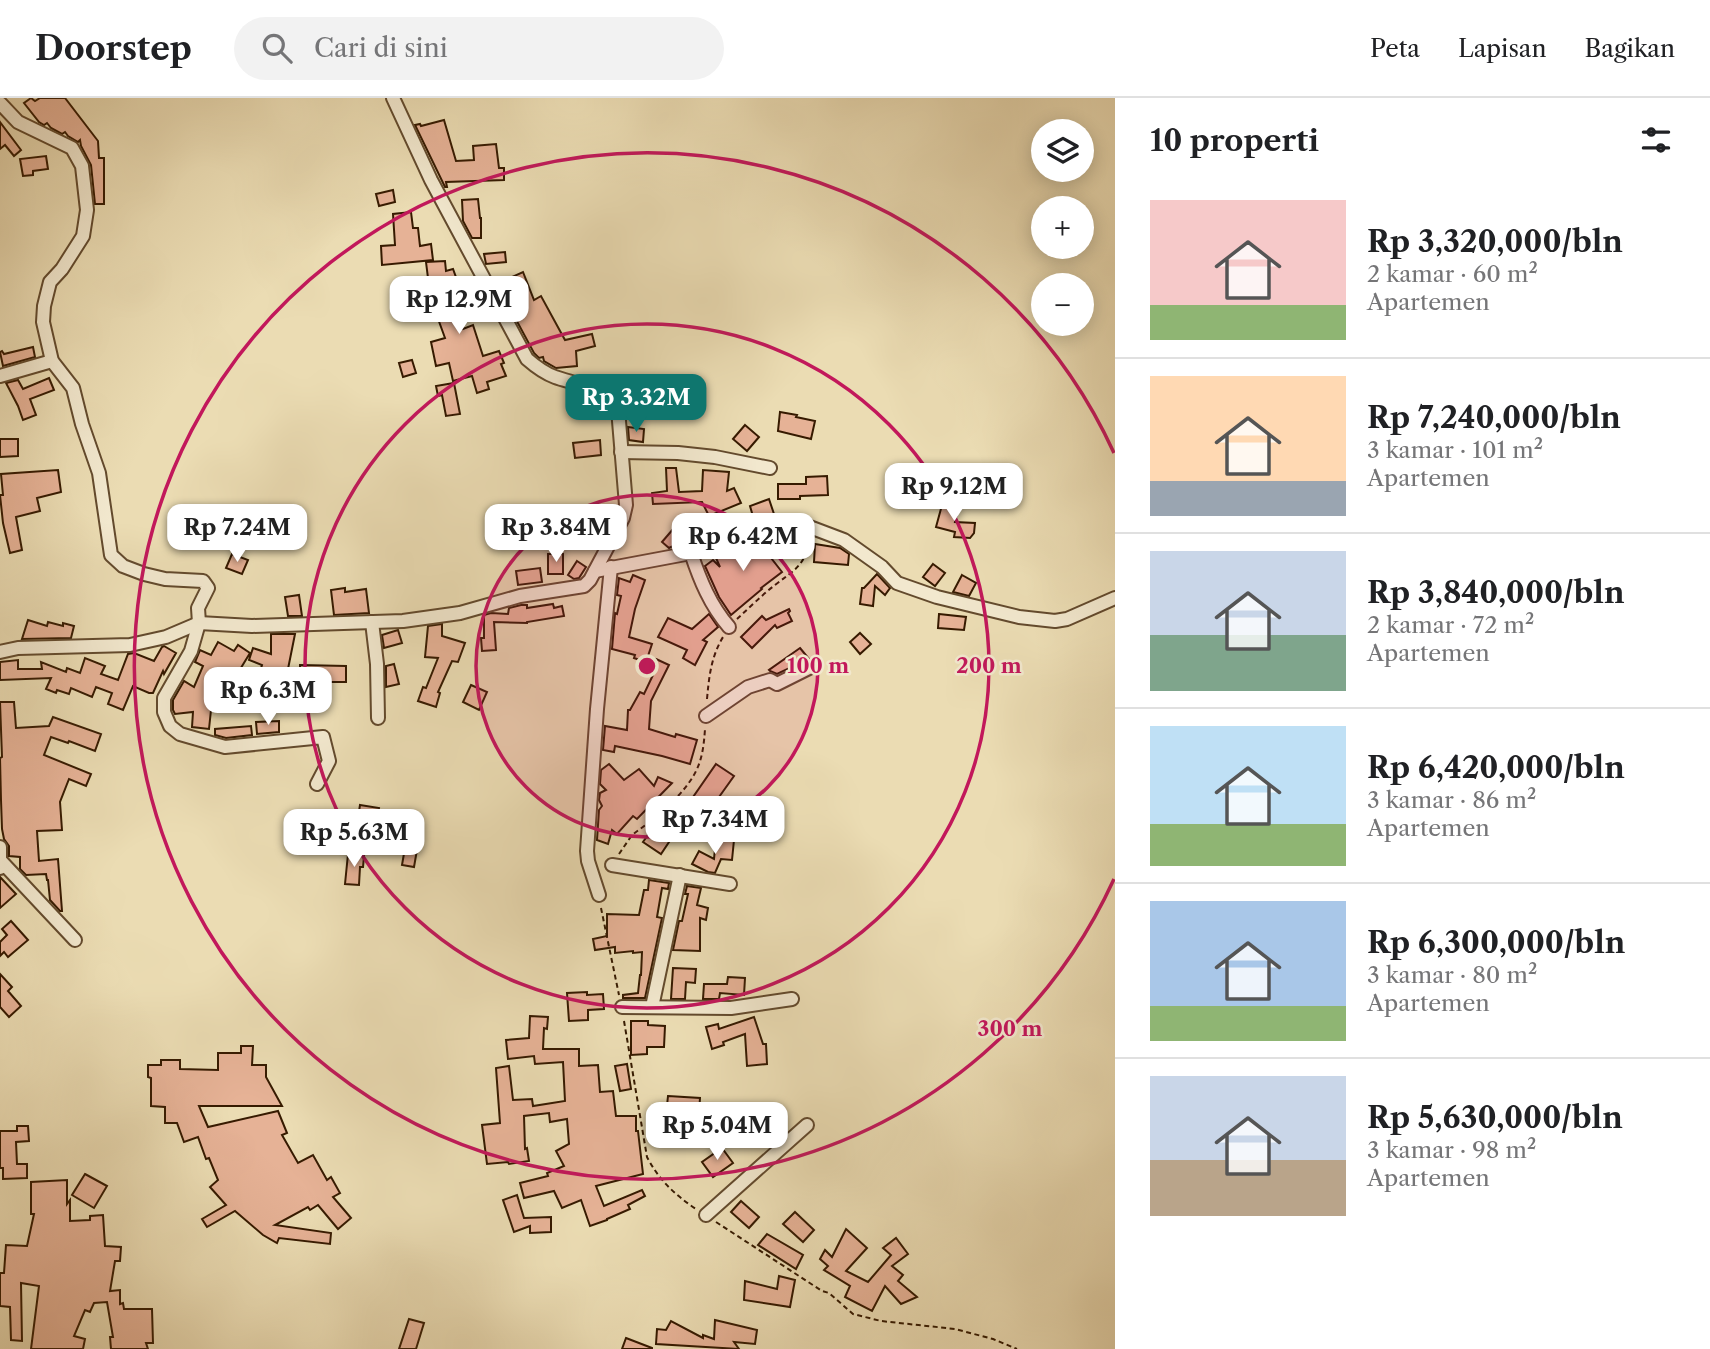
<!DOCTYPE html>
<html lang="id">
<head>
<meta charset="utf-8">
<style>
  body { margin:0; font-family:"Libre Caslon Text",serif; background:#f2f2f2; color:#202124; height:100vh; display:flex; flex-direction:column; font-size:26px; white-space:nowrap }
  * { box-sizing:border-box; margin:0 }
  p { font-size:23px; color:#757577 }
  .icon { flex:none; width:38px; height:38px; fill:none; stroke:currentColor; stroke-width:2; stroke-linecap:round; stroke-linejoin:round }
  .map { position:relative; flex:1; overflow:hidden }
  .side { display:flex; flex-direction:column; background:#fff; width:595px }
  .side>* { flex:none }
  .fabs { position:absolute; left:1031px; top:21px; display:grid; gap:14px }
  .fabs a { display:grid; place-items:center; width:63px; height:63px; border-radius:50%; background:#fff; box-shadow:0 4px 18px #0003; font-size:35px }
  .price { position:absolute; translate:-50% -60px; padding:0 16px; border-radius:14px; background:#fff; color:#222; font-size:23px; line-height:46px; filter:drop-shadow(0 2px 4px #0008) }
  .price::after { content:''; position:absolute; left:50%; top:42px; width:21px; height:16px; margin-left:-10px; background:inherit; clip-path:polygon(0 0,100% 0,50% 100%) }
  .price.on { background:#0f766e; color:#fff }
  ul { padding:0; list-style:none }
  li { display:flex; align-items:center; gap:21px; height:175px; padding:0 35px }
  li+li { border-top:2px solid #e0e0e0 }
  li span { display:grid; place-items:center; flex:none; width:196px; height:140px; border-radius:0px; color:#555 }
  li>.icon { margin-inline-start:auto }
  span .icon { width:84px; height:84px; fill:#fffc; stroke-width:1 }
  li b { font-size:30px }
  h2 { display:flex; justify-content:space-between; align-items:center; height:84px; padding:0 35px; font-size:30px }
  header { display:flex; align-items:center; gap:42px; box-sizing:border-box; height:98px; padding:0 35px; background:#fff; border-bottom:2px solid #e0e0e0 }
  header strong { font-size:33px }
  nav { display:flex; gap:38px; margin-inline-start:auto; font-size:24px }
  .search { width:490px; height:63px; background:#f2f2f2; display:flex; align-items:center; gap:18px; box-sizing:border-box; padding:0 24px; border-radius:38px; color:#757577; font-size:26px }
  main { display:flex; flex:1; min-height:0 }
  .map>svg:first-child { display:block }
</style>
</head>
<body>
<header>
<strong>Doorstep</strong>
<div class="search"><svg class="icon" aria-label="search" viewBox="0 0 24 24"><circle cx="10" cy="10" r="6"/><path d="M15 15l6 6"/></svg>Cari di sini</div>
<nav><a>Peta</a><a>Lapisan</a><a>Bagikan</a></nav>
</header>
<main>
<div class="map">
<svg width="1115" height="1251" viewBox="0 0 1115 1251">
  <rect width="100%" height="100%" fill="#ebdcb3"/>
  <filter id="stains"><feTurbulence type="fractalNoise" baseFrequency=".00286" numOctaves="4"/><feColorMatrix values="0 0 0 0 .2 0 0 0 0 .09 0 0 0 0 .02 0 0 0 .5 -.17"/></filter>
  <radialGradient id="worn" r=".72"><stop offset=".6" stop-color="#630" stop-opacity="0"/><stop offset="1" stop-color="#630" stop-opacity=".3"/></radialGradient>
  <g fill="#e6b296" stroke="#361a00" stroke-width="2">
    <path d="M31,0L35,3L40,0H65L98,43L99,60H104V106H95L91,67L81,48L80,42L78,44L68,38L65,34L62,36L51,30L47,25L44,27L39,24L24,5Z"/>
    <path d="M444,22L456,63L474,62L473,48L496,46L499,70H504V82L446,84L447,89H445L415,27L420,26L421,28Z"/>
    <path d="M0,24L21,52L14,58L5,47L0,51Z"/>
    <path d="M46,58L48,71L33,73V77L23,78L20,61Z"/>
    <path d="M393,92L395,104L379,108L376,96Z"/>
    <path d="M478,101L480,120H481V140H472L463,123L462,102Z"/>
    <path d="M411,114L413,130H418L420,148L431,146L433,162L382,167L381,148L395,147L393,116Z"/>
    <path d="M505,154L506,164L486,166L484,156Z"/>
    <path d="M445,163L446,173L453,171L457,182L447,186L454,213H456L463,231L473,227L483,258L499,253L504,265L501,266L506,278L487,284L489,291L477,295L472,278L453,283L449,265L436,268L431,244L445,240L433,207L429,208L426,197L433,195L428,180L426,164Z"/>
    <path d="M523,174L534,202L541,198L565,242L592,236L595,248L576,253L577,268L556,270L544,263L543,259L539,260L534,255L497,186Z"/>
    <path d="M33,249L35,259L3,268L0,254L2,253L4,256Z"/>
    <path d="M412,262L416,275L403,279L399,265Z"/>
    <path d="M49,280L54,292L30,301L36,317L23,322L18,308L6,285L18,282L23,291Z"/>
    <path d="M454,285L460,316L446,318L442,297L438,298L436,288Z"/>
    <path d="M780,314L797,317L796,319L815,323L811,341L778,333Z"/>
    <path d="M745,327L759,339L747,353L733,341Z"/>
    <path d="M628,329L644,331L643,344L629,342Z"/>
    <path d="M0,341H18V358L0,359Z"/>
    <path d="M600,342L601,357L575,360L573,345Z"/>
    <path d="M666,370H676L679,394L702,393L703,372L729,374L727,393L734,390L741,405L709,418L702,404L653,406L652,395L667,393Z"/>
    <path d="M58,372L61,394L37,400L40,413L16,419L22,452L10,455L3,425L0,397H3L1,376Z"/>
    <path d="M827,378L828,397L800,398V401H778V386H806V379Z"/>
    <path d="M769,401L774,416L754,422L750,408Z"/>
    <path d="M942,407L958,411L955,424L975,425L974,435L970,440L954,439L955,434L936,429Z"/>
    <path d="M674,430L687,441L681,448L676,449L675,447L669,450L662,444Z"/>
    <path d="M773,438L779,450L768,456L782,474L761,490L762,491L731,517L719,499L705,468L713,462L720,469L716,460L718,458L716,455L732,449L737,458Z"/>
    <path d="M815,446L840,450L849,456L848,467L814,464Z"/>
    <path d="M232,456L248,462L242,476L226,470Z"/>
    <rect x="548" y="456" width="15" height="20"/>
    <path d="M577,463L586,469L579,480L574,481L568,477Z"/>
    <path d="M933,466L945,475L935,488L923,479Z"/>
    <path d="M540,470L542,484L518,487L516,473Z"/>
    <path d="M877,476L890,490L885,497L875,488L873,508L860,506L862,490H864Z"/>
    <path d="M633,477L645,482L635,511L629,539L652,546L646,564L634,560L635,557L612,551L615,515L617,516L621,498L617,497L619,480L630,484Z"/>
    <path d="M962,477L976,485L969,498L953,494Z"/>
    <path d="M345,490V494L366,491L369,515L334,517L331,492Z"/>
    <path d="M299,497L302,518H288L285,499Z"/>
    <path d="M553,506L554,510L562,508L564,518L527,524V525L494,524L496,552L482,553L481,540H484V517L491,515L508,516L509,510L521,507H527V510Z"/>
    <path d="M789,511L790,513L788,515L792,523L777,530L775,527L752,550L741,539L762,518L766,522Z"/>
    <path d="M709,516L718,529L703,542L707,544L695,567L683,560L687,552L658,539L668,520L692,531Z"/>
    <path d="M939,516L966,519L964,532L938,530Z"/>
    <path d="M28,522L47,528L48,524L63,528V525L74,528L71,540L22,541Z"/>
    <path d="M442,526V538L465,545L458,564L452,563L438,594L440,595L436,609L418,603L423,589L426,590L438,560L425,559L428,528Z"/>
    <path d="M398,532L402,545L384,550L382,537Z"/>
    <path d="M860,535L871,546L860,556L850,544Z"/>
    <path d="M271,536H295L285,586L278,611L244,600L240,606L225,596L220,606V612H211L209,631L192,629L193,614L175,616L173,612V602L184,583L194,589L203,568L195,564L200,552L211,557L218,544L234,553L238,547L250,555L233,583L250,594L252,588L255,589L262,567L249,562L253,550L271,556Z"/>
    <path d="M164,548L176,555L164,576L163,573L153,595H149L133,588L123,612L108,606L112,595L96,589L92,599L71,590L69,596L57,592L56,595L46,591L51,580L0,582V564L18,562V571H42L41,564L66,574L67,570L80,575L85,560L105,568L101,576L118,582L128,556L134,555L154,563L162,549Z"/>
    <path d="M800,550L809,561L777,576L770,573L769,572Z"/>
    <path d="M656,561L669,567L651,603L649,631L675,639L676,636L697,642L690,666L662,658L615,648L614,654L603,652L605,628L627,632L628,612H630L640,594L644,596L653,577L650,576Z"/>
    <path d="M394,566L399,586L386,589V568Z"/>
    <path d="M300,567L346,568V584H318V588H300Z"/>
    <path d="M471,587L487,594L479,612L463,604Z"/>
    <path d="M0,604H14L16,630L49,628L53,619L101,636L95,653L69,643L68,645L51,639L44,657L91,676L86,688L69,681L60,704L62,732L37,733L39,763L58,761L62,813H60L50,802L48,782H47L46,776L26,777L20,771V759L9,758V748L4,741L2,731L1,702L0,660L2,659Z"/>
    <path d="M279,623V634L257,636L256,624Z"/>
    <path d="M251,628L252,637L226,640L215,637V631Z"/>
    <path d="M609,666L624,682L639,671L654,688L658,679L672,685L637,721L633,718L617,736L612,732L608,746L597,742L599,712L602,708L599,702L600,695L606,692L600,686L601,672Z"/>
    <path d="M716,666L734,678L714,706L694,704L691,702Z"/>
    <path d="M360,707L379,710L377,722H375L371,744L359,742L363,721L358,720Z"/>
    <path d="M656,726L673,738L661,756L643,744Z"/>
    <path d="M716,740L734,742L732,762L721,761L715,775L708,774L692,766L699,753L714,761Z"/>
    <path d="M406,744L418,746L414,769L402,767Z"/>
    <path d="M348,756L364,758L363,769H360L359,787L345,786Z"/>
    <path d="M0,779L16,796L0,810Z"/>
    <path d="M649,782L669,785L668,791L662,790L657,819L662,820L645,900H623V897L638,895L640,877H641L642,854L633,855V853L615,855V849L595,852L593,841L607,838V816L639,817L644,792H648Z"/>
    <path d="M687,788L701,790L697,807L708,810L706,822L700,820V853L673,852L679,823H682L688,796H685Z"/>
    <path d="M11,823L28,842L8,859L4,854L0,858V844L7,837L2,831Z"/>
    <path d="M673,870L696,871L695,885L686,884L685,901H671Z"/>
    <path d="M0,876L12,889L8,893L21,908L9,919L0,909Z"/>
    <path d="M728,879L745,880L744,897L720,895L719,901H703L704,886H727Z"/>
    <path d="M587,894V897L603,896L604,911L588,912V922L569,923L567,895Z"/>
    <path d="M530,918L548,919L547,931L544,930L543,951H579V968L598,967L600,994L613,993L616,1018H636V1033H638L643,1076L596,1088L604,1108L642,1092L645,1098L628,1107L630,1111L607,1121V1122L590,1128L581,1102L562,1110L554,1093L524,1100L520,1085L548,1078L547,1075L564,1068L556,1053L569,1046L567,1021L550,1024L549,1015L524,1018L525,1051L527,1050L529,1063L509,1066L508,1064L487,1066L482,1027L500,1025L496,970L509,968L513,1002L532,1001L533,1008L565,1003L563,964L535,966L534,958L508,961L506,942L529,940Z"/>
    <path d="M754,919L763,946H766L767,966L747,968L745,936L723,944L724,947L712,951L706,929L718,926L719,931Z"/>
    <path d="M631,923H648V927L665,928L664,949H647V956L631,957Z"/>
    <path d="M241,948H253L252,967H266V979L282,1008H199L208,1029L278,1013L287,1035L282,1037L298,1065L313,1057L327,1082L331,1079L340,1095L333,1099L351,1120L338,1131L318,1107L310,1112L308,1109L275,1127L331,1135L330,1146L279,1140L277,1145L263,1137L235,1113L207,1129L202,1121L226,1107L210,1089L218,1082L209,1060L206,1061L198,1039L184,1044L177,1025H165V1009L151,1008V980L148,979V967H161V962H180V971L218,972V955H241Z"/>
    <path d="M627,966L631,991L620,993L615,968Z"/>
    <path d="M668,998L700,1000L699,1015L734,1011L736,1032L714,1035V1032H668L667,1040L654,1038L656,1016L666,1017Z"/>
    <path d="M773,1023L784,1035L772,1047L761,1034Z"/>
    <path d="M17,1028H28L29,1043L16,1044L17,1066H27V1080L3,1081V1070H0V1033H17Z"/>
    <path d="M722,1050L733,1065L713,1079L702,1064Z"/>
    <path d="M85,1076L107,1088L94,1110L72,1097Z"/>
    <path d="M67,1082V1106L70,1102V1123L90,1122V1118L103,1117L105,1148L121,1149L120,1163H115L110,1193L120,1192V1206L123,1205L124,1211H152L153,1245H146L148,1251H111L110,1239H113L107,1204L94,1205L90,1214L85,1212L74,1238L85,1241L83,1251H31L39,1188L21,1185L22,1243L11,1242L10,1209L0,1208V1175H4L6,1147L27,1148L34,1116H31V1084Z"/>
    <path d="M517,1097L524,1120L551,1119V1134L530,1135V1128L514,1134L503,1102Z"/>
    <path d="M741,1103L759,1119L749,1130L731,1114Z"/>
    <path d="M795,1114L814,1132L803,1144L783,1126Z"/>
    <path d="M846,1131L867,1150L846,1173L868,1184L891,1157L883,1150L896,1140L908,1156L892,1168L903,1177L898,1183L917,1199L901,1206L885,1188L872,1213L845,1199L850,1188L824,1172L828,1168L820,1161L825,1152L832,1159Z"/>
    <path d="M767,1136L803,1157L796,1171L758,1147Z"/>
    <path d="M779,1178L795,1182L790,1209L744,1202L745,1183L777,1191Z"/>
    <path d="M409,1221L424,1225L416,1251H399Z"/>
    <path d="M715,1222L757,1232L755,1246L734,1244L739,1251L656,1246L657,1231L666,1232L671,1223L703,1240V1237L714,1241Z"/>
    <path d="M626,1240L652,1250V1251H622Z"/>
  </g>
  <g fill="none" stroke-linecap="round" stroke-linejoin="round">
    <g stroke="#634a2d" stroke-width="16">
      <g id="minor">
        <path d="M0,5L18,24L72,50L82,68L87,112L83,138L62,171L50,184L44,208L43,224L52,263L73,290L82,326L99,375L111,457L123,468L144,476L165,481L203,483L208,490L198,510L199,525L191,553L164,600V614L170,628L180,636L225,649L323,639L329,663L317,686"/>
        <path d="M0,278L52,263"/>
        <path d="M621,354L678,355L715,359L770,370"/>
        <path d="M691,455C700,482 710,507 729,529"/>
        <path d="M595,473L691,455L765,427L807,428L844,442L882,469L897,485L937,499L1019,519L1055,523L1067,521L1115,500"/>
        <path d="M372,524L377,566L378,620"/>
        <path d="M0,554L18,550L130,547L166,539L199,525L252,528L403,523L460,515L520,498L584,488L590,482L623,420L626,407L618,311C607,290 575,286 555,279C544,275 535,268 527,261L431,82L393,0"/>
        <path d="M706,618L748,589L770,582L777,586L809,570"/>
        <path d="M668,710L741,717"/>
        <path d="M0,749V770"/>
        <path d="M1,763L75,842"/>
        <path d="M612,767L730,786"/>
        <path d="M599,797L588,763L587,753L597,611L611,469"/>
        <path d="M622,909L731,910L792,901"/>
        <path d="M652,909L680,777"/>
        <path d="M706,1117L807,1027"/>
      </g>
    </g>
    <g stroke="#361a00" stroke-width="2" stroke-dasharray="5 3.5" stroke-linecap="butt">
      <path d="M737,521C749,510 762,497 775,487C793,473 806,467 809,443"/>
      <path d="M707,601C709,579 711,559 723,539"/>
      <path d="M678,698C699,675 703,661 705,631"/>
      <path d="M619,756L632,737L659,717"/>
      <path d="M601,810L619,897"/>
      <path d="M624,923L647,1059C659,1082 675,1097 696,1111"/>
      <path d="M716,1124L822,1193L829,1195L853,1216L881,1223L955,1231L993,1241L1017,1251"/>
    </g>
    <use href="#minor" stroke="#f2e8ce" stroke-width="12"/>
  </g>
  <circle cx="647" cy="568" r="171" fill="#c2185b" fill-opacity=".12"/>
  <g fill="none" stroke="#c2185b" stroke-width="3.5">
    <circle cx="647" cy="568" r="171"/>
    <circle cx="647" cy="568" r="342"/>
    <path d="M1114 781A513 513 0 1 1 1114 355"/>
  </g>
  <circle cx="647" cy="568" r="10" fill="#c2185b" stroke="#f2e8ce" stroke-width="3.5"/>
  <g font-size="21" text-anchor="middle" font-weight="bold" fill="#c2185b" stroke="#f2e8ce" stroke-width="5" stroke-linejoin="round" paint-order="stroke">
    <text x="818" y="575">100 m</text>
    <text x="989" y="575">200 m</text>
    <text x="1010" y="938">300 m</text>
  </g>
  <rect width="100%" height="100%" filter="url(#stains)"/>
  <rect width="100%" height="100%" fill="url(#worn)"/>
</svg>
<div class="fabs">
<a><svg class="icon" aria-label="layers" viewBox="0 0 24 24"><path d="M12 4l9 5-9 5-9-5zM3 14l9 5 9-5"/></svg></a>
<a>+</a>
<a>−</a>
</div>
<b class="price" style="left:459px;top:238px">Rp 12.9M</b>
<b class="price on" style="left:636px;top:336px">Rp 3.32M</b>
<b class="price" style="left:954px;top:425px">Rp 9.12M</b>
<b class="price" style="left:237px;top:466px">Rp 7.24M</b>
<b class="price" style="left:556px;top:466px">Rp 3.84M</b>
<b class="price" style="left:743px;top:475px">Rp 6.42M</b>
<b class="price" style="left:268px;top:629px">Rp 6.3M</b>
<b class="price" style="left:715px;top:758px">Rp 7.34M</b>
<b class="price" style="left:354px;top:771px">Rp 5.63M</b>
<b class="price" style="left:717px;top:1064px">Rp 5.04M</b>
</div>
<section class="side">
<h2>10 properti<svg class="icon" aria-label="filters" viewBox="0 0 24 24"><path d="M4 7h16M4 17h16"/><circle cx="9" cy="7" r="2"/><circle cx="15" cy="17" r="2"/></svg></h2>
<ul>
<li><span style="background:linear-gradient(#f6c9c9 75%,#8fb573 0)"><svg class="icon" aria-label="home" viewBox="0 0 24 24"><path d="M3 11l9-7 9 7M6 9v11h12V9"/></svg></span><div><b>Rp 3,320,000/bln</b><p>2 kamar · 60 m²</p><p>Apartemen</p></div></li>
<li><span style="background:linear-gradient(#ffd9b3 75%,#9aa5b1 0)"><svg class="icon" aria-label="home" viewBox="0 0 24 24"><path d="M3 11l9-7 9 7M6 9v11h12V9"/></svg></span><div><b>Rp 7,240,000/bln</b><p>3 kamar · 101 m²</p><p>Apartemen</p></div></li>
<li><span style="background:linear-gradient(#c9d6e8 60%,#7fa58c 0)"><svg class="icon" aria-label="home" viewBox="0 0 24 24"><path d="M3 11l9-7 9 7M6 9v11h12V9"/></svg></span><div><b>Rp 3,840,000/bln</b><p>2 kamar · 72 m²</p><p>Apartemen</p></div></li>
<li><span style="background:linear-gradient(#bfe0f5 70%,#8fb573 0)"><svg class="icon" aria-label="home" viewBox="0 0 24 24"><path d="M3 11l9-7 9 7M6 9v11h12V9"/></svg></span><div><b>Rp 6,420,000/bln</b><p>3 kamar · 86 m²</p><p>Apartemen</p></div></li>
<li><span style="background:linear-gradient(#a9c7e8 75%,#8fb573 0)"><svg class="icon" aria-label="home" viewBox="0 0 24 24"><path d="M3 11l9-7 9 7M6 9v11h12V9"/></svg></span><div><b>Rp 6,300,000/bln</b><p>3 kamar · 80 m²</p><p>Apartemen</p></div></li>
<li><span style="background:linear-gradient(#c9d6e8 60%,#b9a48a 0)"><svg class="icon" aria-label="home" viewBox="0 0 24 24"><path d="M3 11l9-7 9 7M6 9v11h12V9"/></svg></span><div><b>Rp 5,630,000/bln</b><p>3 kamar · 98 m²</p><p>Apartemen</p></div></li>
</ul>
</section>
</main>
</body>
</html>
